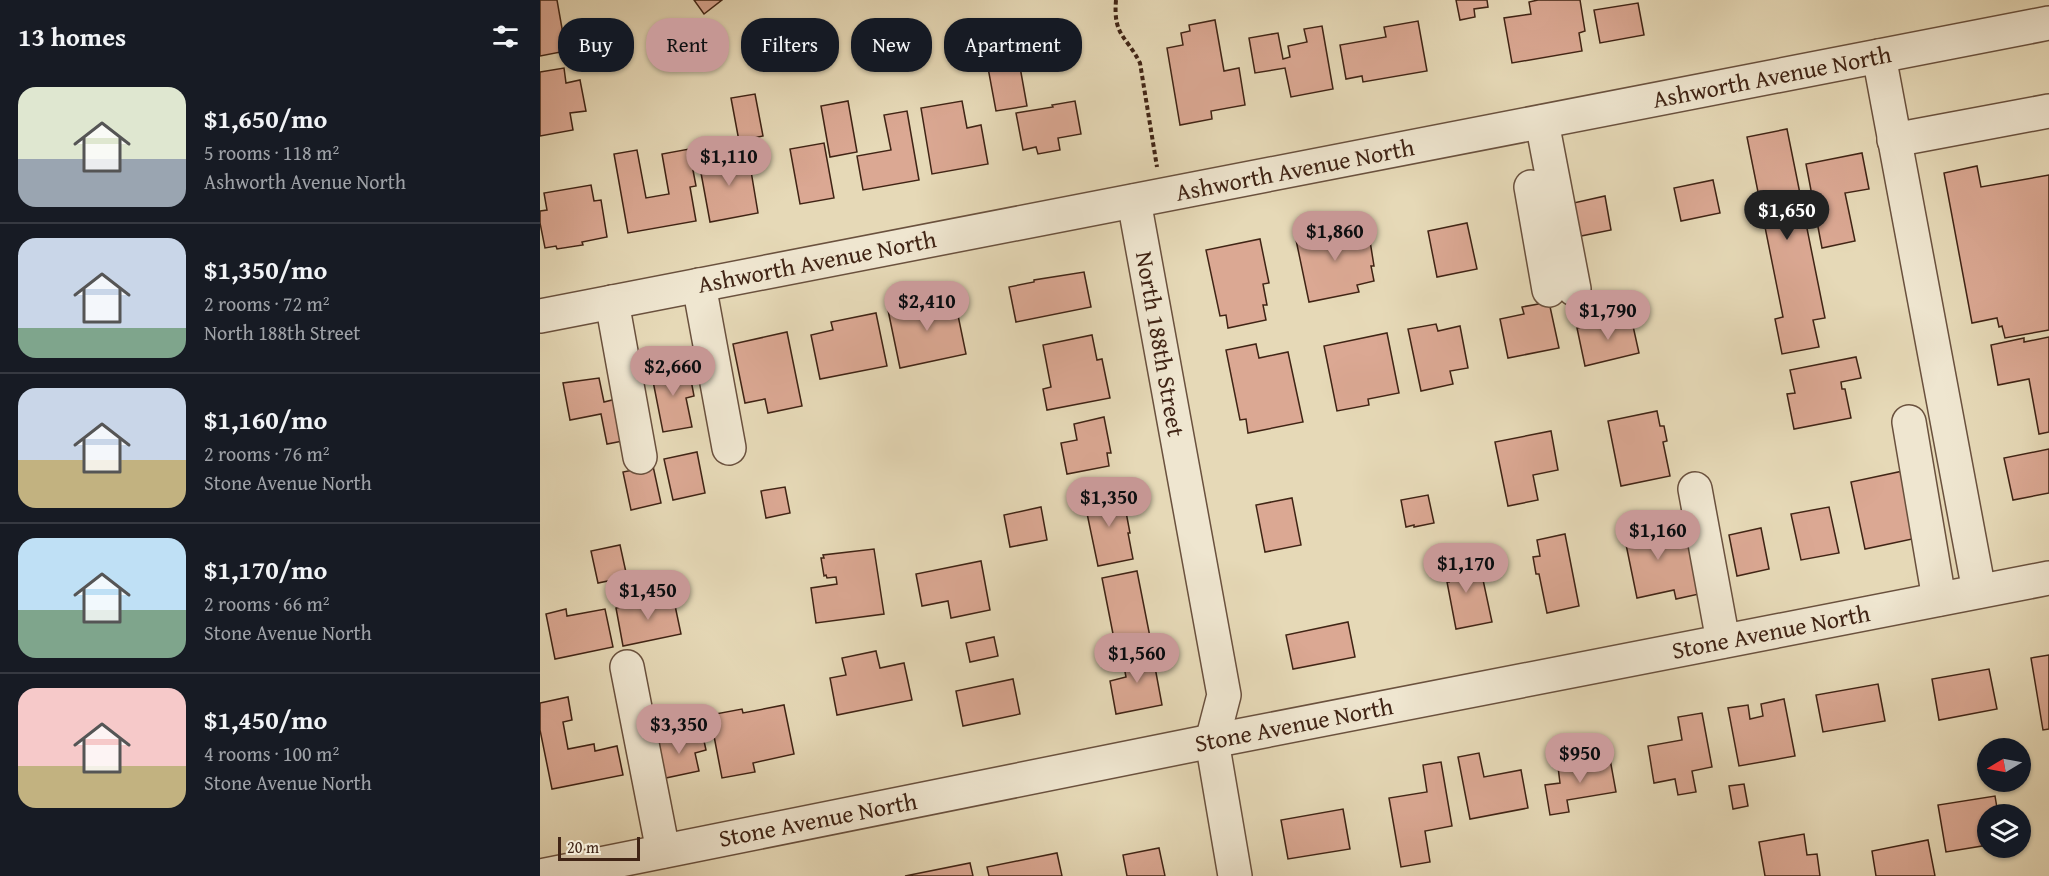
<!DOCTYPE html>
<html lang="en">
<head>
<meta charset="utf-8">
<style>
  body { margin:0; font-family:"Gentium Book Plus",serif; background:#20242c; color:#f1f3f6; height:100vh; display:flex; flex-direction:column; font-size:22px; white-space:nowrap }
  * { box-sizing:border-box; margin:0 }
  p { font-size:20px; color:#9ea1a6 }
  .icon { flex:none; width:33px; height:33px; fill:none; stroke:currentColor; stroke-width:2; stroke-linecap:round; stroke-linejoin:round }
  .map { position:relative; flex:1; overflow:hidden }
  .side { display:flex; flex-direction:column; background:#171b24; width:540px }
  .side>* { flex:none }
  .hud { position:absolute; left:18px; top:18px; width:570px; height:54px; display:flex; gap:12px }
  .needle { width:39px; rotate:260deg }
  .tools { position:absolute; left:1437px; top:738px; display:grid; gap:12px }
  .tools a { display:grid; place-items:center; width:54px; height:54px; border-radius:50%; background:#171b24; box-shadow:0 2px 4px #0004; font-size:30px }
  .scale { position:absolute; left:18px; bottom:15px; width:82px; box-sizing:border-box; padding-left:6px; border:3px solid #402415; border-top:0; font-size:16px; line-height:21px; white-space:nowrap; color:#402415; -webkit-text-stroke:4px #efe6d0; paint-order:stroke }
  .price { position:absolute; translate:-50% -51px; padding:0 14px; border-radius:21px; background:#c59692; color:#111; font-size:20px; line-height:39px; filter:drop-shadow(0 2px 3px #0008) }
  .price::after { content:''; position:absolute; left:50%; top:36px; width:18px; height:14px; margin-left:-9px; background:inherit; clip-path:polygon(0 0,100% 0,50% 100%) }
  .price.on { background:#222; color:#fff }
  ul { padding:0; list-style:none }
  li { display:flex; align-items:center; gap:18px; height:150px; padding:0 18px }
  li+li { border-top:2px solid #363941 }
  li span { display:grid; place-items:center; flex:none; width:168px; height:120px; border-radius:18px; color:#555 }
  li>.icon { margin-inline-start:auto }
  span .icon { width:72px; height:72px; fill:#fffc; stroke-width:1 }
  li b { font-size:26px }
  h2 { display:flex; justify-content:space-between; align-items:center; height:72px; padding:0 18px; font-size:26px }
  .pill { padding:0 21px; border-radius:24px; background:#171b24; box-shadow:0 2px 4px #0004; font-size:21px; line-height:54px }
  .pill.on { background:#c59692; color:#111 }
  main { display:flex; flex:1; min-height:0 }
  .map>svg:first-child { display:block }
</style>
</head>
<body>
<main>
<section class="side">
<h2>13 homes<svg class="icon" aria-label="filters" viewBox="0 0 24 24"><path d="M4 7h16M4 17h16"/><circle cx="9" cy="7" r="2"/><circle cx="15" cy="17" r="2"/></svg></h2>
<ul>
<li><span style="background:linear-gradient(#dfe7d0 60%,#9aa5b1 0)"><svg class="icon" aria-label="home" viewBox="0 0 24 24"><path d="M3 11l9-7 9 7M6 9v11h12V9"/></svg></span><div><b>$1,650/mo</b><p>5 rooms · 118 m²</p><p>Ashworth Avenue North</p></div></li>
<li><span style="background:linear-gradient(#c9d6e8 75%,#7fa58c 0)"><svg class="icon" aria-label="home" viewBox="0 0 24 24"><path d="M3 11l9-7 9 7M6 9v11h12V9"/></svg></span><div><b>$1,350/mo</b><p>2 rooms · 72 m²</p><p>North 188th Street</p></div></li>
<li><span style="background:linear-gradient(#c9d6e8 60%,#c2b280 0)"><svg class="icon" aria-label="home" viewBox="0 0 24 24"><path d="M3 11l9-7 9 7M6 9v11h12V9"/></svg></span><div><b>$1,160/mo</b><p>2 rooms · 76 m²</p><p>Stone Avenue North</p></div></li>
<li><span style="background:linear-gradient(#bfe0f5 60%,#7fa58c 0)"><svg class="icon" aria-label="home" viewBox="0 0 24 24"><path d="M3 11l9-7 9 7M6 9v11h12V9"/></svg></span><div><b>$1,170/mo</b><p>2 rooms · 66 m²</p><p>Stone Avenue North</p></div></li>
<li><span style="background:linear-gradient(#f6c9c9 65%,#c2b280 0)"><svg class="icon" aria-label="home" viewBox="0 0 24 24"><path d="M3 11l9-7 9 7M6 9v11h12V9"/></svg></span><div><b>$1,450/mo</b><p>4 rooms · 100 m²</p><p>Stone Avenue North</p></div></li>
</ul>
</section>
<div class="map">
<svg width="1509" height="876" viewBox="0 0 1509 876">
  <rect width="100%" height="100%" fill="#e6d9b7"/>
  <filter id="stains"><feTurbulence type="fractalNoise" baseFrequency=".00333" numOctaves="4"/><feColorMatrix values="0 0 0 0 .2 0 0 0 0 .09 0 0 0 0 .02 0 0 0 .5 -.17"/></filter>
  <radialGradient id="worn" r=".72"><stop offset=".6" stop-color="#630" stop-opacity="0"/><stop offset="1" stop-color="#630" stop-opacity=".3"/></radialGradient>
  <g fill="#dba893" stroke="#402415" stroke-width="1.5">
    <path d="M0,0H17L26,51L0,56Z"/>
    <path d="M154,0H182L164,14Z"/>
    <path d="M916,0H947L948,7L934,9L935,17L920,20Z"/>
    <path d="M998,0H1040L1045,31L1039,33L1042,51L972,63L964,18L991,14L989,2Z"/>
    <path d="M1098,3L1104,35L1060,43L1054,10Z"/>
    <path d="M675,20L684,71L699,68L705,105L671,111L672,119L640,125L627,48L643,45L641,33L650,31L649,25Z"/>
    <path d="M878,21L887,71L823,82L822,76L806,79L800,45L846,37L844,27Z"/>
    <path d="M782,26L793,89L751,97L745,68L715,73L709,38L738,33L743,59L750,57L748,46L767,42L764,29Z"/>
    <path d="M483,51L485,66L480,67L487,106L456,111L446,57Z"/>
    <path d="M24,68L26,83L40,80L46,111L30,113L33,130L0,136V72Z"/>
    <path d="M215,94L223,136L199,141L191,98Z"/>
    <path d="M308,101L317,152L290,157L281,106Z"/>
    <path d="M422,101L427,128L441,125L448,164L392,174L381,108Z"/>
    <path d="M535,101L541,134L518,138L520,150L498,154L496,147L483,150L476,113L513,107L512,105Z"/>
    <path d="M367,111L379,180L323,190L317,156L351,150L344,115Z"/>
    <path d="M1247,129L1285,318L1273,320L1279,347L1242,354L1235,319L1243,317L1207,137Z"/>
    <path d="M284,143L294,198L260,204L250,149Z"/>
    <path d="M149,149L156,186L150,187L156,221L88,233L74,154L97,150L106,198L129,194L122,154Z"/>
    <path d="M208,153L218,213L170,222L159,162Z"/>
    <path d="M1322,153L1329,189L1305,193L1315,241L1282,248L1266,164Z"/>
    <path d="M1437,166L1441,187L1509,175V330L1465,338L1462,326L1459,327L1457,318L1432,323L1404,173Z"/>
    <path d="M1173,180L1180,213L1141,221L1134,188Z"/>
    <path d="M51,185L54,201L61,200L67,237L42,242L43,245L17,249L16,246L5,248L0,223V211L7,210L4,193Z"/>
    <path d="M1065,196L1071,230L1036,237L1029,204Z"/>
    <path d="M927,223L937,269L897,277L888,231Z"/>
    <path d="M823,226L826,242L830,241L834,266H831L834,281L817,285L819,292L769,302L755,235L783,229V231L796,228L797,231Z"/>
    <path d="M720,239L729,283L723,284L727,305H723L726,320L688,328L686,315L680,316L666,250Z"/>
    <path d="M544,272L551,307L476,322L469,287L494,282V280Z"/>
    <path d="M414,296L426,354L360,368L348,310Z"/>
    <path d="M1009,302L1019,348L968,358L960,319L984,314L982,307Z"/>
    <path d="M336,313L347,366L280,379L271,335L293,330L291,322Z"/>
    <path d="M1091,317L1099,353L1045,366L1037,328Z"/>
    <path d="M896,324L898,331L920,326L928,368L910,371L913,384L881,391L868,329Z"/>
    <path d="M247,332L262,406L228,413L225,399L205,403L193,344Z"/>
    <path d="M847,333L859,393L828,399L829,405L797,411L784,346Z"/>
    <path d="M552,335L557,360L562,359L570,398L507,410L503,389L511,387L503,345Z"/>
    <path d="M1509,337V432L1499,434L1489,379L1458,385L1451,345L1484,338V342Z"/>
    <path d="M716,344L719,358L748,352L763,422L708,433L706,419L700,420L686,350Z"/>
    <path d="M1316,357L1321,378L1301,382L1302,389H1305L1311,418L1254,429L1247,394L1255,393L1250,370Z"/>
    <path d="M148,364L154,396L146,398L152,427L123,432L111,371Z"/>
    <path d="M59,378L64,402L80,398L88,440L67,444L61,414L30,420L23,383Z"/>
    <path d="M1117,411L1120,426H1124L1127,441L1123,442L1130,476L1081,486L1068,421Z"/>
    <path d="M564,417L571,453H567L569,466L527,474L521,443L537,440L534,424Z"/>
    <path d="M1011,431L1018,470L993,475L998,500L968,506L955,442Z"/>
    <path d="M1509,449V493L1473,500L1464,458Z"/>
    <path d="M157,452L165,493L133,500L124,459Z"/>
    <path d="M113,466L121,503L91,510L83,472Z"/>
    <path d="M1363,471L1377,538L1325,549L1311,482Z"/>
    <path d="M245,487L250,513L226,518L221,491Z"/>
    <path d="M582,491L590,533H588L593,559L558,566L544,499Z"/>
    <path d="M888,495L894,523L874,527V525L866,527L861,500Z"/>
    <path d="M752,498L761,545L725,552L716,505Z"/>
    <path d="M501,507L507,540L470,547L464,515Z"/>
    <path d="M1289,507L1299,553L1261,560L1251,514Z"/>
    <path d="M1112,513L1119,549L1149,543L1159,594L1136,599L1134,590L1097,598L1081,520Z"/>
    <path d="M1221,528L1229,569L1197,576L1189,535Z"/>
    <path d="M1025,534L1039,606L1007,613L999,574H996L993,557L1000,556L997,540Z"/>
    <path d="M80,545L87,577L58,583L51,551Z"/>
    <path d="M334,549L344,614L276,623L271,588L297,584L296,577L287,578L286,575L284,576L281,558H284L283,555Z"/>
    <path d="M927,556L931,577L942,575L952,622L916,629L907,582H909L907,573L903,574L900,561Z"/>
    <path d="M441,561L450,610L411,618L408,601L382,606L376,574Z"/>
    <path d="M597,571L610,637L575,644L562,578Z"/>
    <path d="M133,596L141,634L83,646L76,608Z"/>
    <path d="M26,609L27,616L65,609L73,647L15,659L6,614Z"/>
    <path d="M808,622L815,657L753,669L746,635Z"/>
    <path d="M454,637L458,656L430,662L426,643Z"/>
    <path d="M336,651L340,668L364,663L372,700L297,715L290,678L306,675L302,658Z"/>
    <path d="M612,651L622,705L576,714L570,681L586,677L582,656Z"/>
    <path d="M1509,655V729L1503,730L1491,658Z"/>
    <path d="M1449,669L1457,709L1399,720L1392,679Z"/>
    <path d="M473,679L480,714L423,726L416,691Z"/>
    <path d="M1338,684L1345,721L1283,732L1276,695Z"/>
    <path d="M28,697L32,720L23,722L28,749L54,744L55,751L77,746L83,775L12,789L0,730V703Z"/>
    <path d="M1244,699L1255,756L1199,766L1188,708L1208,705L1210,719L1223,716L1221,704Z"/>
    <path d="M244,705L254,754L213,763L215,772L182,778L170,715L202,709L203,713Z"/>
    <path d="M1162,713L1172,767L1152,771L1156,792L1138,795L1135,779L1114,783L1108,746L1142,740L1138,717Z"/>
    <path d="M162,732L166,750L155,753L159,771L121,779L113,742Z"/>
    <path d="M939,753L944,777L981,770L988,808L930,819L918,757Z"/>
    <path d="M1070,759L1076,792L1027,800L1029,812L1010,815L1005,785L1020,783L1018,767Z"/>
    <path d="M901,762L912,826L885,831L890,862L861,867L849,798L887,792L883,765Z"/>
    <path d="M1204,784L1208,806L1193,809L1189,786Z"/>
    <path d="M1455,796L1458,814H1448V845L1406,852L1398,805Z"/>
    <path d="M803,809L810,849L748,859L741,820Z"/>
    <path d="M1264,834L1267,855L1277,854L1280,876H1225L1219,842Z"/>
    <path d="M1388,840L1395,876H1336L1332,851Z"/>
    <path d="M619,848L625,876H587L583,855Z"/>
    <path d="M517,853L522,876H449L447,867Z"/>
    <path d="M430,863L433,876H365Z"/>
  </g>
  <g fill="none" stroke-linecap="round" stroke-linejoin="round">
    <g stroke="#6a513e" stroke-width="36">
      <g id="minor">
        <path d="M1339,56L1439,591"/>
        <path d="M1002,122L1034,289"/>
        <path d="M1354,140L1509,111"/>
        <path d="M991,187L1009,290"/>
        <path d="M594,201L684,695L672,741L695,876"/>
        <path d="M159,285L189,448"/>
        <path d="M72,302L100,457"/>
        <path d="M0,316L1509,23"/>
        <path d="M1369,422L1399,599"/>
        <path d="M1155,489L1183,641"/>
        <path d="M87,667L123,851"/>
        <path d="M1,876L672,741L1509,578"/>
      </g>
    </g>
    <path stroke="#402415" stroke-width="4" stroke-dasharray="4.5 3" stroke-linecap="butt" d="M576,0C573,36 586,35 600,63L617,167"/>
    <use href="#minor" stroke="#efe6d0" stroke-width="33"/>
  </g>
  <g text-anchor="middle" stroke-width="4.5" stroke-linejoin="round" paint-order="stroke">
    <g font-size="24" fill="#402415" stroke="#efe6d0">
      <text transform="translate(1232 77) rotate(-11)" y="8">Ashworth Avenue North</text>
      <text transform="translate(755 170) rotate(-11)" y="8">Ashworth Avenue North</text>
      <text transform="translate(277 262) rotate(-11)" y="8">Ashworth Avenue North</text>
      <text transform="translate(620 344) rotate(80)" y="8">North 188th Street</text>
      <text transform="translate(1231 632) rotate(-11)" y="8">Stone Avenue North</text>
      <text transform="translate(754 725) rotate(-11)" y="8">Stone Avenue North</text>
      <text transform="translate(278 820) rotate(-11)" y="8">Stone Avenue North</text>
    </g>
  </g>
  <rect width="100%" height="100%" filter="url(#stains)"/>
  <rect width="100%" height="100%" fill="url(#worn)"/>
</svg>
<div class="tools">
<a><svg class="needle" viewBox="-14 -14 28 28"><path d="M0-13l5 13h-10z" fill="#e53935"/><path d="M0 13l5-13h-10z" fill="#9ea1a6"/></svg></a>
<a><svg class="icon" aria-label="layers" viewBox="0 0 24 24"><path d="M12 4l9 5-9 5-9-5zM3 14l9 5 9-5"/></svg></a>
</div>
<div class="scale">20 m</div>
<b class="price" style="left:189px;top:187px">$1,110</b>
<b class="price on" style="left:1247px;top:241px">$1,650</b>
<b class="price" style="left:795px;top:262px">$1,860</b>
<b class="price" style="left:387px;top:332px">$2,410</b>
<b class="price" style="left:1068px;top:341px">$1,790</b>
<b class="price" style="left:133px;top:397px">$2,660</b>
<b class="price" style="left:569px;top:528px">$1,350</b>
<b class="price" style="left:1118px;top:561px">$1,160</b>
<b class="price" style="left:926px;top:594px">$1,170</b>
<b class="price" style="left:108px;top:621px">$1,450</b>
<b class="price" style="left:597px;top:684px">$1,560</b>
<b class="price" style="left:139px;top:755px">$3,350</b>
<b class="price" style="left:1040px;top:784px">$950</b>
<div class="hud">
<a class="pill">Buy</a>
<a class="pill on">Rent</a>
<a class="pill">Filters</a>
<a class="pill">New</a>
<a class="pill">Apartment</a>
</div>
</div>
</main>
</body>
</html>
